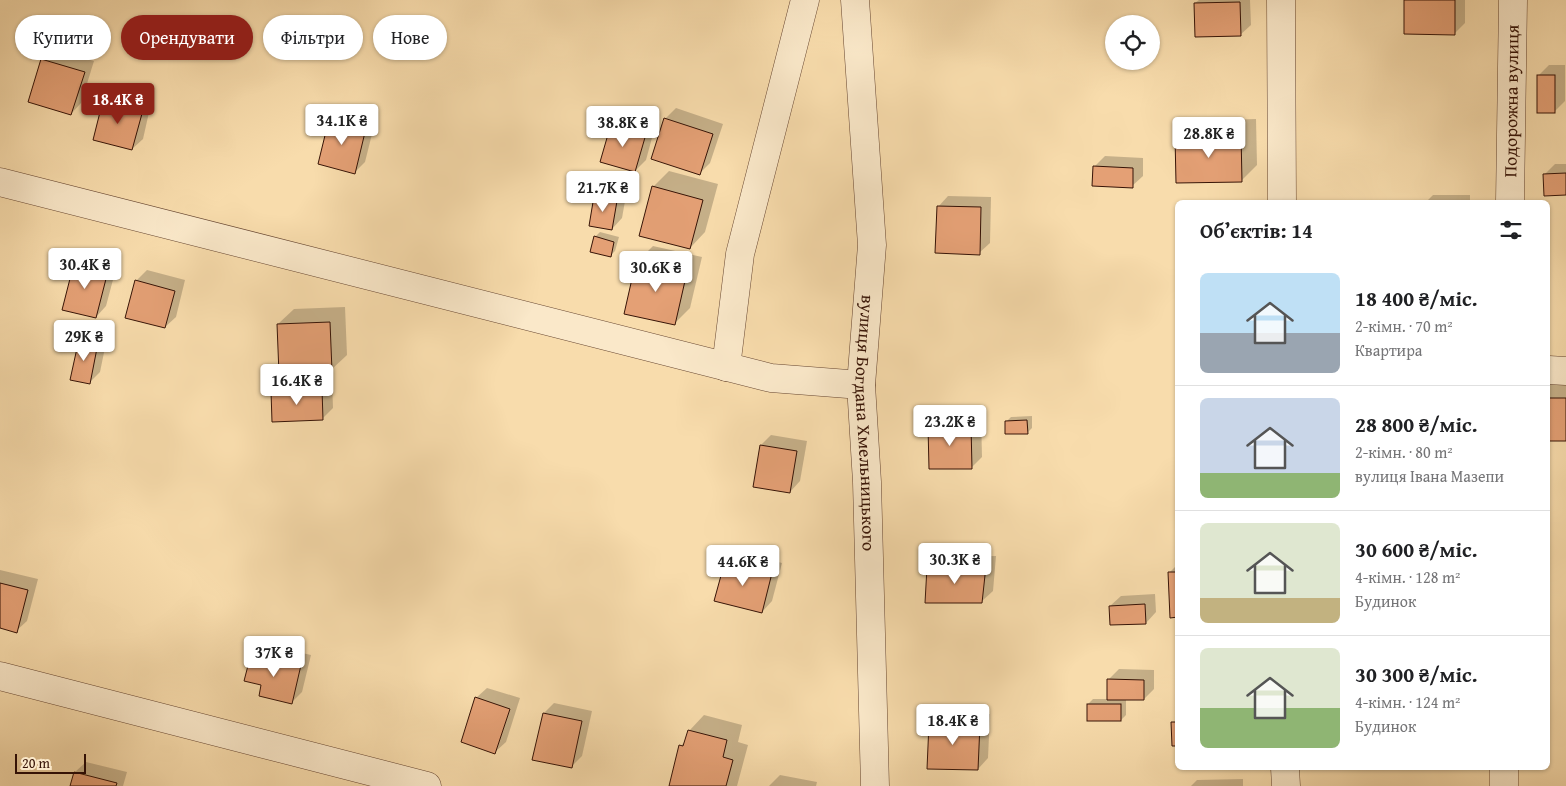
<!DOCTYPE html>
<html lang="uk">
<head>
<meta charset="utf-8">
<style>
  body { margin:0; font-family:"Gentium Book Plus",serif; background:#f6f6f6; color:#202124; height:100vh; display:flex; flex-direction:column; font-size:19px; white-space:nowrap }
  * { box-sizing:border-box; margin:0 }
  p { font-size:16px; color:#757577 }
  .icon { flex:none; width:28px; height:28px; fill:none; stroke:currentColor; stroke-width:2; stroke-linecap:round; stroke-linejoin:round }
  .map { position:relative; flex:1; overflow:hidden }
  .details { position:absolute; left:1175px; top:200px; width:375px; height:570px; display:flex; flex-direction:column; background:#fff; border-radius:8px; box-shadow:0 1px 4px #0004 }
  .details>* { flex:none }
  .hud { position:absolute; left:15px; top:15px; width:475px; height:45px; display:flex; gap:10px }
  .tools { position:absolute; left:1105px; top:15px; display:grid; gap:10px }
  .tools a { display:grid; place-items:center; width:55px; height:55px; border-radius:50%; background:#fff; box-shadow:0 1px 4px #0004; font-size:25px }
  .scale { position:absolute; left:15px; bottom:12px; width:71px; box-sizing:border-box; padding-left:5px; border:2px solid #361306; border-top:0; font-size:14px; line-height:18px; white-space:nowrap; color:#361306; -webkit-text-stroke:4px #fae8c9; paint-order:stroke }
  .price { position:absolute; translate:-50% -42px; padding:0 11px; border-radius:5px; background:#fff; color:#222; font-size:16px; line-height:32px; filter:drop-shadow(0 1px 2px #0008) }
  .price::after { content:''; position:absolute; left:50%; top:30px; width:15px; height:11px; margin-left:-8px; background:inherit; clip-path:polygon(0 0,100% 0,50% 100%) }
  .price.on { background:#8f2418; color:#fff }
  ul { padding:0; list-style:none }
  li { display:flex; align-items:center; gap:15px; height:125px; padding:0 25px }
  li+li { border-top:1px solid #e0e0e0 }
  li span { display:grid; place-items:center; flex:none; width:140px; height:100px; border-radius:8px; color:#555 }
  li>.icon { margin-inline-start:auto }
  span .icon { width:60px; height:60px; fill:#fffc; stroke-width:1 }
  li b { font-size:21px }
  h2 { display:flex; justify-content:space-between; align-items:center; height:60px; padding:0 25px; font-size:21px }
  .pill { padding:0 18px; border-radius:22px; background:#fff; box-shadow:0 1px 4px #0004; font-size:18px; line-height:45px }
  .pill.on { background:#8f2418; color:#fff }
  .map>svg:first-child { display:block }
</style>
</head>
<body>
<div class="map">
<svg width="1566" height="786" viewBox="0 0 1566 786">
  <rect width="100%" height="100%" fill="#f8dcac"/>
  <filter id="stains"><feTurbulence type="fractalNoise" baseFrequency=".004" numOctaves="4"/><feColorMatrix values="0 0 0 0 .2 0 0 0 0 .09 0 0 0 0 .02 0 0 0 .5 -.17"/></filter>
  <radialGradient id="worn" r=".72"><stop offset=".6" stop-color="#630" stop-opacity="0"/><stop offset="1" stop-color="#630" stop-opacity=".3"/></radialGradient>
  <g fill="#0003">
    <path d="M1199,0H1250L1251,25L1240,35L1195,3Z"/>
    <path d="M1405,0H1465V23L1455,33Z"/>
    <path d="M53,49L94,61L81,103L71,114L30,101L43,59Z"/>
    <path d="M1549,65H1565V101L1554,112L1538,76Z"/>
    <path d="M115,90L152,99L143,139L132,149L104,100Z"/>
    <path d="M676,108L723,124L710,163L699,174L665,119Z"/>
    <path d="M341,109L376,118L365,162L354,173L330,120Z"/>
    <path d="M623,114L656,123L646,160L635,171L612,125Z"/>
    <path d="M1256,119L1257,165L1241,181L1176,136L1192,121Z"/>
    <path d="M1105,156L1143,158V176L1132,186L1094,167Z"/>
    <path d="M1555,164H1566V193L1544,175Z"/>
    <path d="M669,171L718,184L705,232L690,248L653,187Z"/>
    <path d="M606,187L627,190L622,218L612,229L595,197Z"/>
    <path d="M1433,195H1470V202H1426Z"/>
    <path d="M948,196L991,197L990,243L979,253L938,207Z"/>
    <path d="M600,232L619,237L615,251L610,256L595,237Z"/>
    <path d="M653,246L702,257L690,308L674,324L638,261Z"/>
    <path d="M86,253L118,261L106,306L96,317L75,264Z"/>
    <path d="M147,270L185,280L176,317L165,327L136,281Z"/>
    <path d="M345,307L347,355L331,370L278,324L294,309Z"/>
    <path d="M90,329L108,333L100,372L89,383L80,340Z"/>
    <path d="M332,379L333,408L322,419L272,391L283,381Z"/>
    <rect x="1548" y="383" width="18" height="57"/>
    <path d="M981,415L982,457L971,468L930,426L940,416Z"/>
    <path d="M1032,416V428L1027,433L1006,422L1011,417Z"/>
    <path d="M771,435L807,441L800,481L790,492L761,445Z"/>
    <path d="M736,551L782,563L772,601L762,612L726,562Z"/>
    <path d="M996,556L993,591L982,601L929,568L939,557Z"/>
    <path d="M1178,564V616L1169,573Z"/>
    <path d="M0,570L38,579L27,621L16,631L0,627Z"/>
    <path d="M1155,594L1156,612L1146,623L1110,606L1121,596Z"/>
    <path d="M262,644L311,655L302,692L291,703L263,684L252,654Z"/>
    <path d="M1119,669L1154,670V689L1144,699H1126V715L1121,720L1088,704L1093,699H1108V680Z"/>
    <path d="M487,688L520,698L506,742L495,752L476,698Z"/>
    <path d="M554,703L592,711L582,756L571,767L534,759L544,713Z"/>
    <path d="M940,713L990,714L988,758L978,769L930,723Z"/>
    <path d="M704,715L742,725L738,742L748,745L737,786H670L681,746L686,740L689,731Z"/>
    <path d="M86,762L127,772L123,786H72L75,772Z"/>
    <path d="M780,775L817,782L816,786H769Z"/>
    <path d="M1243,779V786H1191L1197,780Z"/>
  </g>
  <g fill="#e4a075" stroke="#361306">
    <path d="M1404,0H1455V35L1404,34Z"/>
    <path d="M1240,2L1241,36L1195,37L1194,3Z"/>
    <path d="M41,59L85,72L71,115L28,102Z"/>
    <rect x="1537" y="75" width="18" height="38"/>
    <path d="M103,100L143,110L132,150L93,140Z"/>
    <path d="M664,118L713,134L700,175L651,159Z"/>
    <path d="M329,119L366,128L355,174L318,164Z"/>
    <path d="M611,124L646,134L635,172L600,162Z"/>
    <path d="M1241,134L1242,182L1176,183L1175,136Z"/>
    <path d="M1093,166L1133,168V188L1092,186Z"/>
    <path d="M1566,173V195L1544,196L1543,174Z"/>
    <path d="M652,186L703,200L690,249L639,236Z"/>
    <path d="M594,196L617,201L612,230L589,226Z"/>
    <path d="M937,206L981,207L980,255L935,253Z"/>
    <path d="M594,236L614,242L611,257L590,252Z"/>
    <path d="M636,261L687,272L675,325L624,314Z"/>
    <path d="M74,263L108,271L96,318L62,310Z"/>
    <path d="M1176,277H1178V327H1177Z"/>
    <path d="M135,280L175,291L165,328L125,318Z"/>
    <path d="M330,322L332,371L279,374L277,324Z"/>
    <path d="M79,339L98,343L90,384L70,380Z"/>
    <path d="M322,389L323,420L272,422L271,391Z"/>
    <rect x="1548" y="398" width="18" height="43"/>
    <path d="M1027,420L1028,434H1005V421Z"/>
    <path d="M971,425L972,469H929L928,426Z"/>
    <path d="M760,445L797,451L790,493L753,487Z"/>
    <path d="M725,561L772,573L762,613L714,601Z"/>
    <path d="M986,566L982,603H925L927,567Z"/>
    <path d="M1168,572H1178V617L1170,618Z"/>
    <path d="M0,583L28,590L17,633L0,628Z"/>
    <path d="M1145,604L1146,624L1110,625L1109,606Z"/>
    <path d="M251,654L301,665L292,704L259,696L261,685L244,681Z"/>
    <path d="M1107,679L1144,680V700H1107Z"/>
    <path d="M475,697L510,709L495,754L461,742Z"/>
    <rect x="1087" y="704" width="34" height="17"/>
    <path d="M543,713L582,721L572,768L532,760Z"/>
    <path d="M1171,722H1178V746H1172Z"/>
    <path d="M929,723L980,724L978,770L927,769Z"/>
    <path d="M688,730L727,740L723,757L733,760L726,786H669L679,745L683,746Z"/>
    <path d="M74,772L117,783L116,786H70Z"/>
  </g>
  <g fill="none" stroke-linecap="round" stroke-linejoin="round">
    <g stroke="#664530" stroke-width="29">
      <g id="minor">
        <path id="s1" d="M855,0L872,245L861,385L867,482L875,786"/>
        <path d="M1281,0L1282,202"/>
        <path d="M0,182L771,378L861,385"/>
        <path id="s2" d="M1510,202L1513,0"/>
        <path d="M726,367L740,254L805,0"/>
        <path d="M1549,370L1566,371"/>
        <path d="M0,676L427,786"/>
        <path d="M1285,768L1286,786"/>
        <path d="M1504,786V768"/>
      </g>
    </g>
    <use href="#minor" stroke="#fae8c9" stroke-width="28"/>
  </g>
  <g text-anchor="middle" stroke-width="4.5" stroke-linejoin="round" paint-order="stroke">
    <g font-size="18" fill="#361306" stroke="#fae8c9">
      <text dy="6" stroke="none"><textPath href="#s2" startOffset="101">Подорожна вулиця</textPath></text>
      <text dy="6" stroke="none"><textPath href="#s1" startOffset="424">вулиця Богдана Хмельницького</textPath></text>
    </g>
  </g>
  <rect width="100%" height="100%" filter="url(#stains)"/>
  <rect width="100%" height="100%" fill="url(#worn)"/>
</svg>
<div class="tools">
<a><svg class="icon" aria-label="locate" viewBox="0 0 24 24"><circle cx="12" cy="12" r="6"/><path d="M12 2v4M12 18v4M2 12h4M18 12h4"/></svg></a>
</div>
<div class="scale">20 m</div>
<b class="price on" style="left:118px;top:125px">18.4K ₴</b>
<b class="price" style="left:342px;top:146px">34.1K ₴</b>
<b class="price" style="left:623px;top:148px">38.8K ₴</b>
<b class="price" style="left:1209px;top:159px">28.8K ₴</b>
<b class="price" style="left:603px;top:213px">21.7K ₴</b>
<b class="price" style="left:85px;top:290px">30.4K ₴</b>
<b class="price" style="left:656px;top:293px">30.6K ₴</b>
<b class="price" style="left:84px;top:362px">29K ₴</b>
<b class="price" style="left:297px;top:406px">16.4K ₴</b>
<b class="price" style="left:950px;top:447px">23.2K ₴</b>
<b class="price" style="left:955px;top:585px">30.3K ₴</b>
<b class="price" style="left:743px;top:587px">44.6K ₴</b>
<b class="price" style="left:274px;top:678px">37K ₴</b>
<b class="price" style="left:953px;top:746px">18.4K ₴</b>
<div class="hud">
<a class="pill">Купити</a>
<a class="pill on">Орендувати</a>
<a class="pill">Фільтри</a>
<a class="pill">Нове</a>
</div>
<section class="details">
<h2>Об’єктів: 14<svg class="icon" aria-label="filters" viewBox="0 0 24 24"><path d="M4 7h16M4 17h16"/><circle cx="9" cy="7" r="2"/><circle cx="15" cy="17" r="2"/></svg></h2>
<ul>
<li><span style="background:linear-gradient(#bfe0f5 60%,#9aa5b1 0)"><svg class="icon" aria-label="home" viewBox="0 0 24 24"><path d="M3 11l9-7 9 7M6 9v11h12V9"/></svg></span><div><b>18 400 ₴/міс.</b><p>2-кімн. · 70 m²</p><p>Квартира</p></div></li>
<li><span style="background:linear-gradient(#c9d6e8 75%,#8fb573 0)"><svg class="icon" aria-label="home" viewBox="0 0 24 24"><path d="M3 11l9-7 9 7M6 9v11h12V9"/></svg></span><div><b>28 800 ₴/міс.</b><p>2-кімн. · 80 m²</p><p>вулиця Івана Мазепи</p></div></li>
<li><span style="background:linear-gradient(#dfe7d0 75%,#c2b280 0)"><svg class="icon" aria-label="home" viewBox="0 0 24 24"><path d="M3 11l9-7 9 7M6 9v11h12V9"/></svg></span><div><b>30 600 ₴/міс.</b><p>4-кімн. · 128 m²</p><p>Будинок</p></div></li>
<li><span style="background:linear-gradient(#dfe7d0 60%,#8fb573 0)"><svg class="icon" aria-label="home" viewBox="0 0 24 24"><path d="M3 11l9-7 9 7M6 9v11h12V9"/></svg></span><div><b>30 300 ₴/міс.</b><p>4-кімн. · 124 m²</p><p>Будинок</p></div></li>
</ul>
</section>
</div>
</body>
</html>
